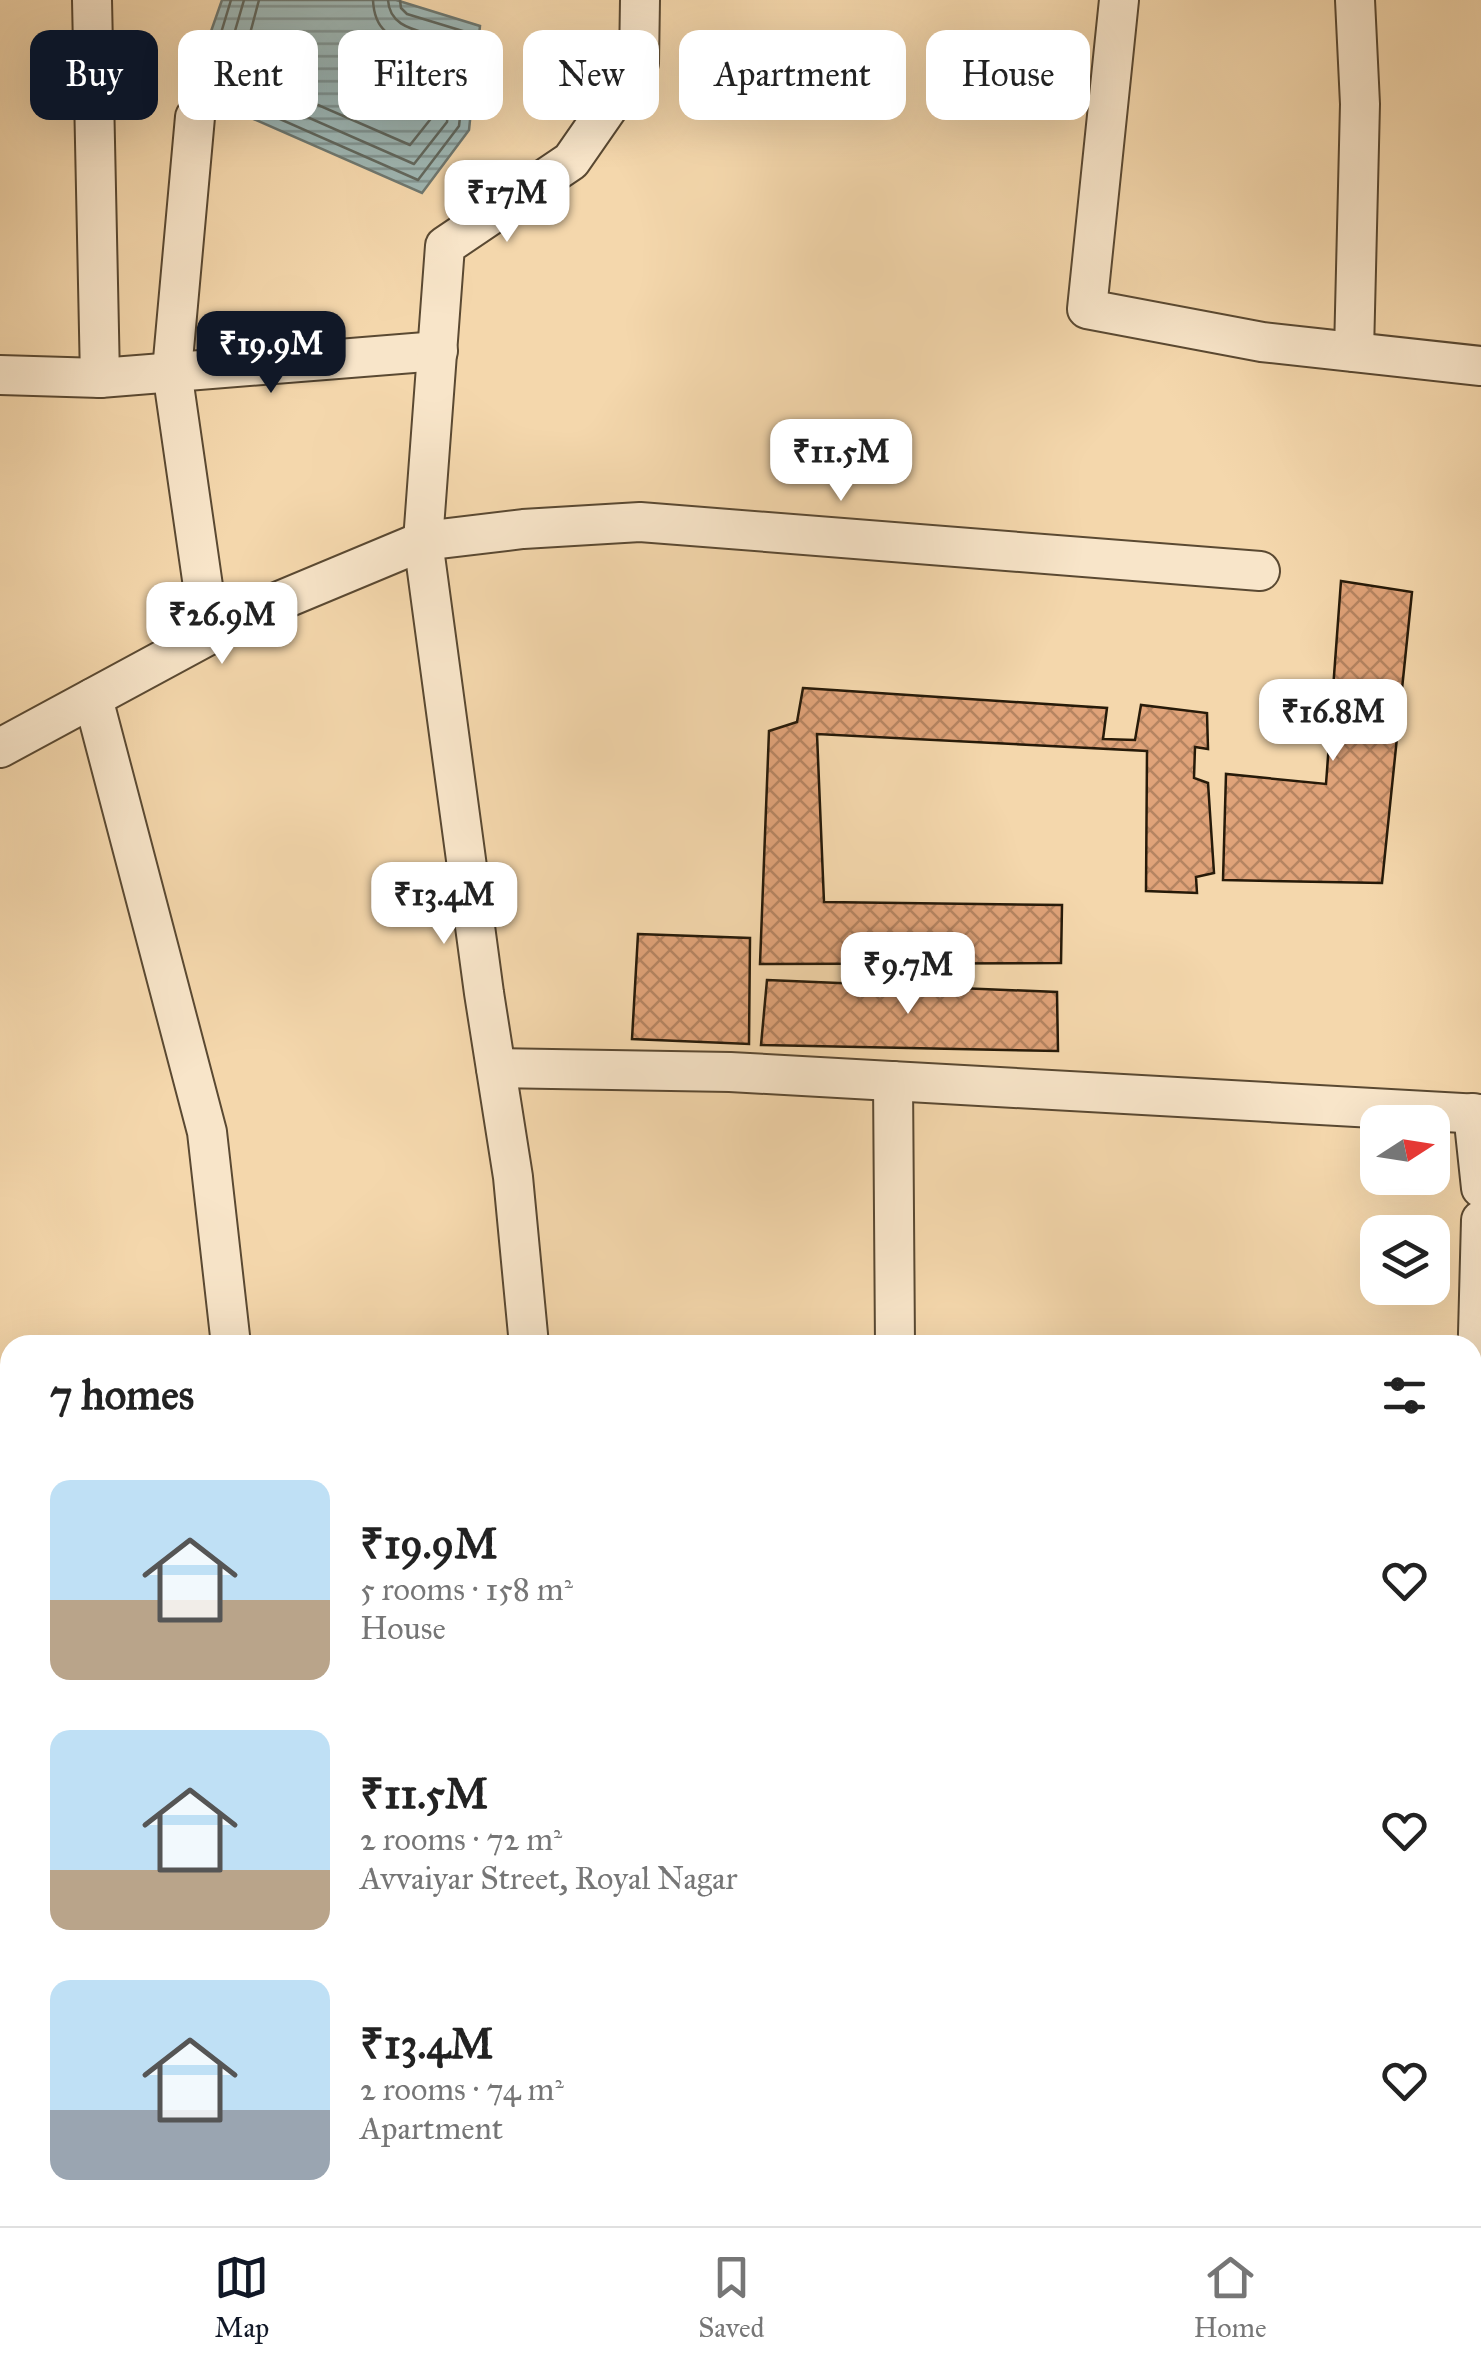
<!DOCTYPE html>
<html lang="en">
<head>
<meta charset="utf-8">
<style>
  body { margin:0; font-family:"IM FELL Great Primer",serif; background:#f6f6f6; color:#222; height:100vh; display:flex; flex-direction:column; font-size:38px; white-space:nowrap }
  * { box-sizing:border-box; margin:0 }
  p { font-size:32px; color:#767676 }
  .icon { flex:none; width:55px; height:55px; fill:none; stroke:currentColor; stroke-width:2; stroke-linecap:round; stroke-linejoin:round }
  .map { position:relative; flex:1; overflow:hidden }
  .sheet { position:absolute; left:0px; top:1335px; width:1482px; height:892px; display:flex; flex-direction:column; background:#fff; border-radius:30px 30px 0 0; box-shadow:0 10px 40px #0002 }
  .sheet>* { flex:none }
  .banner { position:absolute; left:30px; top:30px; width:1422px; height:90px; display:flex; gap:20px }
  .needle { width:65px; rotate:78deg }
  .fabs { position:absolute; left:1360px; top:1105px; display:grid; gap:20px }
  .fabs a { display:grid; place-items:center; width:90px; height:90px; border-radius:20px; background:#fff; box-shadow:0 10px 40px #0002; font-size:50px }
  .price { position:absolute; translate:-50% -85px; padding:0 22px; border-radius:20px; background:#fff; color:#222; font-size:32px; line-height:65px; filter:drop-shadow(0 2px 5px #0008) }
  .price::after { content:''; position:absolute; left:50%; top:60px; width:30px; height:22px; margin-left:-15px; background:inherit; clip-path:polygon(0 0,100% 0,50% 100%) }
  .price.active { background:#111827; color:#fff }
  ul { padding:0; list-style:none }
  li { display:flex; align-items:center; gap:30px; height:250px; padding:0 50px }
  li span { display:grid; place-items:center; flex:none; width:280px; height:200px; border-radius:20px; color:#555 }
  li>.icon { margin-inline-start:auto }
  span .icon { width:120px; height:120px; fill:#fffc; stroke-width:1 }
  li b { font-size:42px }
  h2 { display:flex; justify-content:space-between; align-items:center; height:120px; padding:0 50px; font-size:42px }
  .chip { padding:0 35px; border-radius:20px; background:#fff; box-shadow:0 10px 40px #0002; font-size:35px; line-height:90px }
  .chip.active { background:#111827; color:#fff }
  .menu { display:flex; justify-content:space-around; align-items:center; height:140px; border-top:2px solid #e0e0e0; background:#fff; font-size:28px; color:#767676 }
  .menu a { display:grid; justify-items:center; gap:5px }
  .menu .active { color:#111827 }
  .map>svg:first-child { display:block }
</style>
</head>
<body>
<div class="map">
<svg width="1481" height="2226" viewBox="0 0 1481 2226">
  <defs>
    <pattern id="water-rules" width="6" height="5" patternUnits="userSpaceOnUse" patternTransform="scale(2.5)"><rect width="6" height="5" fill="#9fb7b4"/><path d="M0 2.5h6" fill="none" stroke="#819491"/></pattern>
    <pattern id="building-cross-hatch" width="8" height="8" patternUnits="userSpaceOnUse" patternTransform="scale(2.5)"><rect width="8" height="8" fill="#e0a379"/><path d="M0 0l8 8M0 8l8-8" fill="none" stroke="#b58461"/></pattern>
  </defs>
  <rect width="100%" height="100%" fill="#f4d7ac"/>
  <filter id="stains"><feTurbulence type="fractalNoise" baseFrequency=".002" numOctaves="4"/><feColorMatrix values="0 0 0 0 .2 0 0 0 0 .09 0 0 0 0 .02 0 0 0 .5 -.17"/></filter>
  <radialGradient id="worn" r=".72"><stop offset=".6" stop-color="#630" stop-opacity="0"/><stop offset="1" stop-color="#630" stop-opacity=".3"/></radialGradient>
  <path fill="url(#water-rules)" stroke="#6f7870" stroke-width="2.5" d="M222,0H396L480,26L469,130L422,193L190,91Z"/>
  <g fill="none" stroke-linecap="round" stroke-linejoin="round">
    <g stroke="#62685e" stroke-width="2.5">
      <path d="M231,0L205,86L418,180L459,126L469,36L466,32L407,14L401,8L400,0"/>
      <path d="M244,0L221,79L414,164L447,122L455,45C433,29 390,35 388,0"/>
      <path d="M259,0L240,71L410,145L433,116L439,55C411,37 375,46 373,0"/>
    </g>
  </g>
  <g fill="url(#building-cross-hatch)" stroke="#261a09" stroke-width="2.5">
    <path d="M1341,581L1412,592L1382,883L1223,880L1226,774L1326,784Z"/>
    <path d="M803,688L1107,708L1103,739L1135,740L1141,705L1207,713L1208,749L1195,747L1194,778L1208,783L1214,873L1196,877L1197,893L1146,891L1147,751L817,734L824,902L1062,905L1061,963L760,964L769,731L797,722Z"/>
    <path d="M638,934L750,938L749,1044L632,1039Z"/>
    <path d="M767,980L1057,992L1058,1051L761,1045Z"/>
  </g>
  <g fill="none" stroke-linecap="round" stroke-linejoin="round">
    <g stroke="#5a4932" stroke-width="42">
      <g id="street">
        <path d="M92,0L100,378"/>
        <path d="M1119,0L1087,309L1262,342L1481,366"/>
        <path d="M195,117L172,371L210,635"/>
        <path d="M1354,352L1360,104L1355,0"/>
        <path d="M0,375L100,378L438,351"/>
        <path d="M93,698L207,1132L231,1345"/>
        <path d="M0,748L248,614L423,541L523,529L640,522L1260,571"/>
        <path d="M496,1068L730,1072L1481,1114"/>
        <path d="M893,1081L895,1345"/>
        <path d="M1473,1113L1481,1188"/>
        <path d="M1481,1220L1475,1447L1481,1599"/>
        <path d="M529,1345L513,1177L484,993L423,541L445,246L571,161L639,63L640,0"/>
        <path d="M0,1762L10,1763"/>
        <path d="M1472,1881L1481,1879"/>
        <path d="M1477,1980L1481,1922"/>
        <path d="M0,2177L7,2143"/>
        <path d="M211,2226L212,2218"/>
        <path d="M454,2226V2218"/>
      </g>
    </g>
    <path stroke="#261a09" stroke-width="6" stroke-dasharray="8 5" stroke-linecap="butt" d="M672,2218L680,2226"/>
    <use href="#street" stroke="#f8e5c9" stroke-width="38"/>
  </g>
  <rect width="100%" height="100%" filter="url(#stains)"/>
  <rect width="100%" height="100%" fill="url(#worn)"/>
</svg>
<div class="fabs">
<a><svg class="needle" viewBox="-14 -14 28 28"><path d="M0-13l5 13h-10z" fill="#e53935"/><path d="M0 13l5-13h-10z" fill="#767676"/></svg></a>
<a><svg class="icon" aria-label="layers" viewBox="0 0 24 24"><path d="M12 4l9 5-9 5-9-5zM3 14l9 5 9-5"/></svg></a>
</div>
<b class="price" style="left:507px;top:245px">₹17M</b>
<b class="price active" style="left:271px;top:396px">₹19.9M</b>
<b class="price" style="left:841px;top:504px">₹11.5M</b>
<b class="price" style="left:222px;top:667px">₹26.9M</b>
<b class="price" style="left:1333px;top:764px">₹16.8M</b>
<b class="price" style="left:444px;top:947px">₹13.4M</b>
<b class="price" style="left:908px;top:1017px">₹9.7M</b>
<div class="banner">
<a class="chip active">Buy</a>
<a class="chip">Rent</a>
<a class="chip">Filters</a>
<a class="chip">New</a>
<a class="chip">Apartment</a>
<a class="chip">House</a>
</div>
<section class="sheet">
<h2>7 homes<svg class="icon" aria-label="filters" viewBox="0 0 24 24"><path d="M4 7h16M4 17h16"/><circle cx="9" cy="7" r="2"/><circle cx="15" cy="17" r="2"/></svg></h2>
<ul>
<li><span style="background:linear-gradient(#bfe0f5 60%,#b9a48a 0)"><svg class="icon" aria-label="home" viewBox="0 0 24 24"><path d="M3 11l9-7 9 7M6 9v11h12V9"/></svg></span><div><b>₹19.9M</b><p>5 rooms · 158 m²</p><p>House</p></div><svg class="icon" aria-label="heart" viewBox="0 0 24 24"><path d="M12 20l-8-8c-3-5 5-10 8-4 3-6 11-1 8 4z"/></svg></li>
<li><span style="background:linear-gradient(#bfe0f5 70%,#b9a48a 0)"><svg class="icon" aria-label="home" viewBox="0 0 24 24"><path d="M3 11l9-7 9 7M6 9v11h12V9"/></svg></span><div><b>₹11.5M</b><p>2 rooms · 72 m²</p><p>Avvaiyar Street, Royal Nagar</p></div><svg class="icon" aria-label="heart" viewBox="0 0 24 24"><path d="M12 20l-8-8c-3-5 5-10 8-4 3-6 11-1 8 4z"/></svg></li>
<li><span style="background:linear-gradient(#bfe0f5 65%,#9aa5b1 0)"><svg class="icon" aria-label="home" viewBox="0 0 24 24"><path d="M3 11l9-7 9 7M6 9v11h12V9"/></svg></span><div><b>₹13.4M</b><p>2 rooms · 74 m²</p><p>Apartment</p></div><svg class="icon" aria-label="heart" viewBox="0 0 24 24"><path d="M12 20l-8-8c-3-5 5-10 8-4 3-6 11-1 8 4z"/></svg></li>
</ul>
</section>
</div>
<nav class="menu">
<a class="active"><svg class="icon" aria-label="map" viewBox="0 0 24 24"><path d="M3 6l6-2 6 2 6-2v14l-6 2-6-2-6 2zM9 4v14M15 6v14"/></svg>Map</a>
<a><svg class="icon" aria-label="saved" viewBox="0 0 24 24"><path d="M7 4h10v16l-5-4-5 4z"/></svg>Saved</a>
<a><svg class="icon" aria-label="home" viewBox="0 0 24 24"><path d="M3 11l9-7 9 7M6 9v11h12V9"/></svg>Home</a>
</nav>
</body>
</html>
